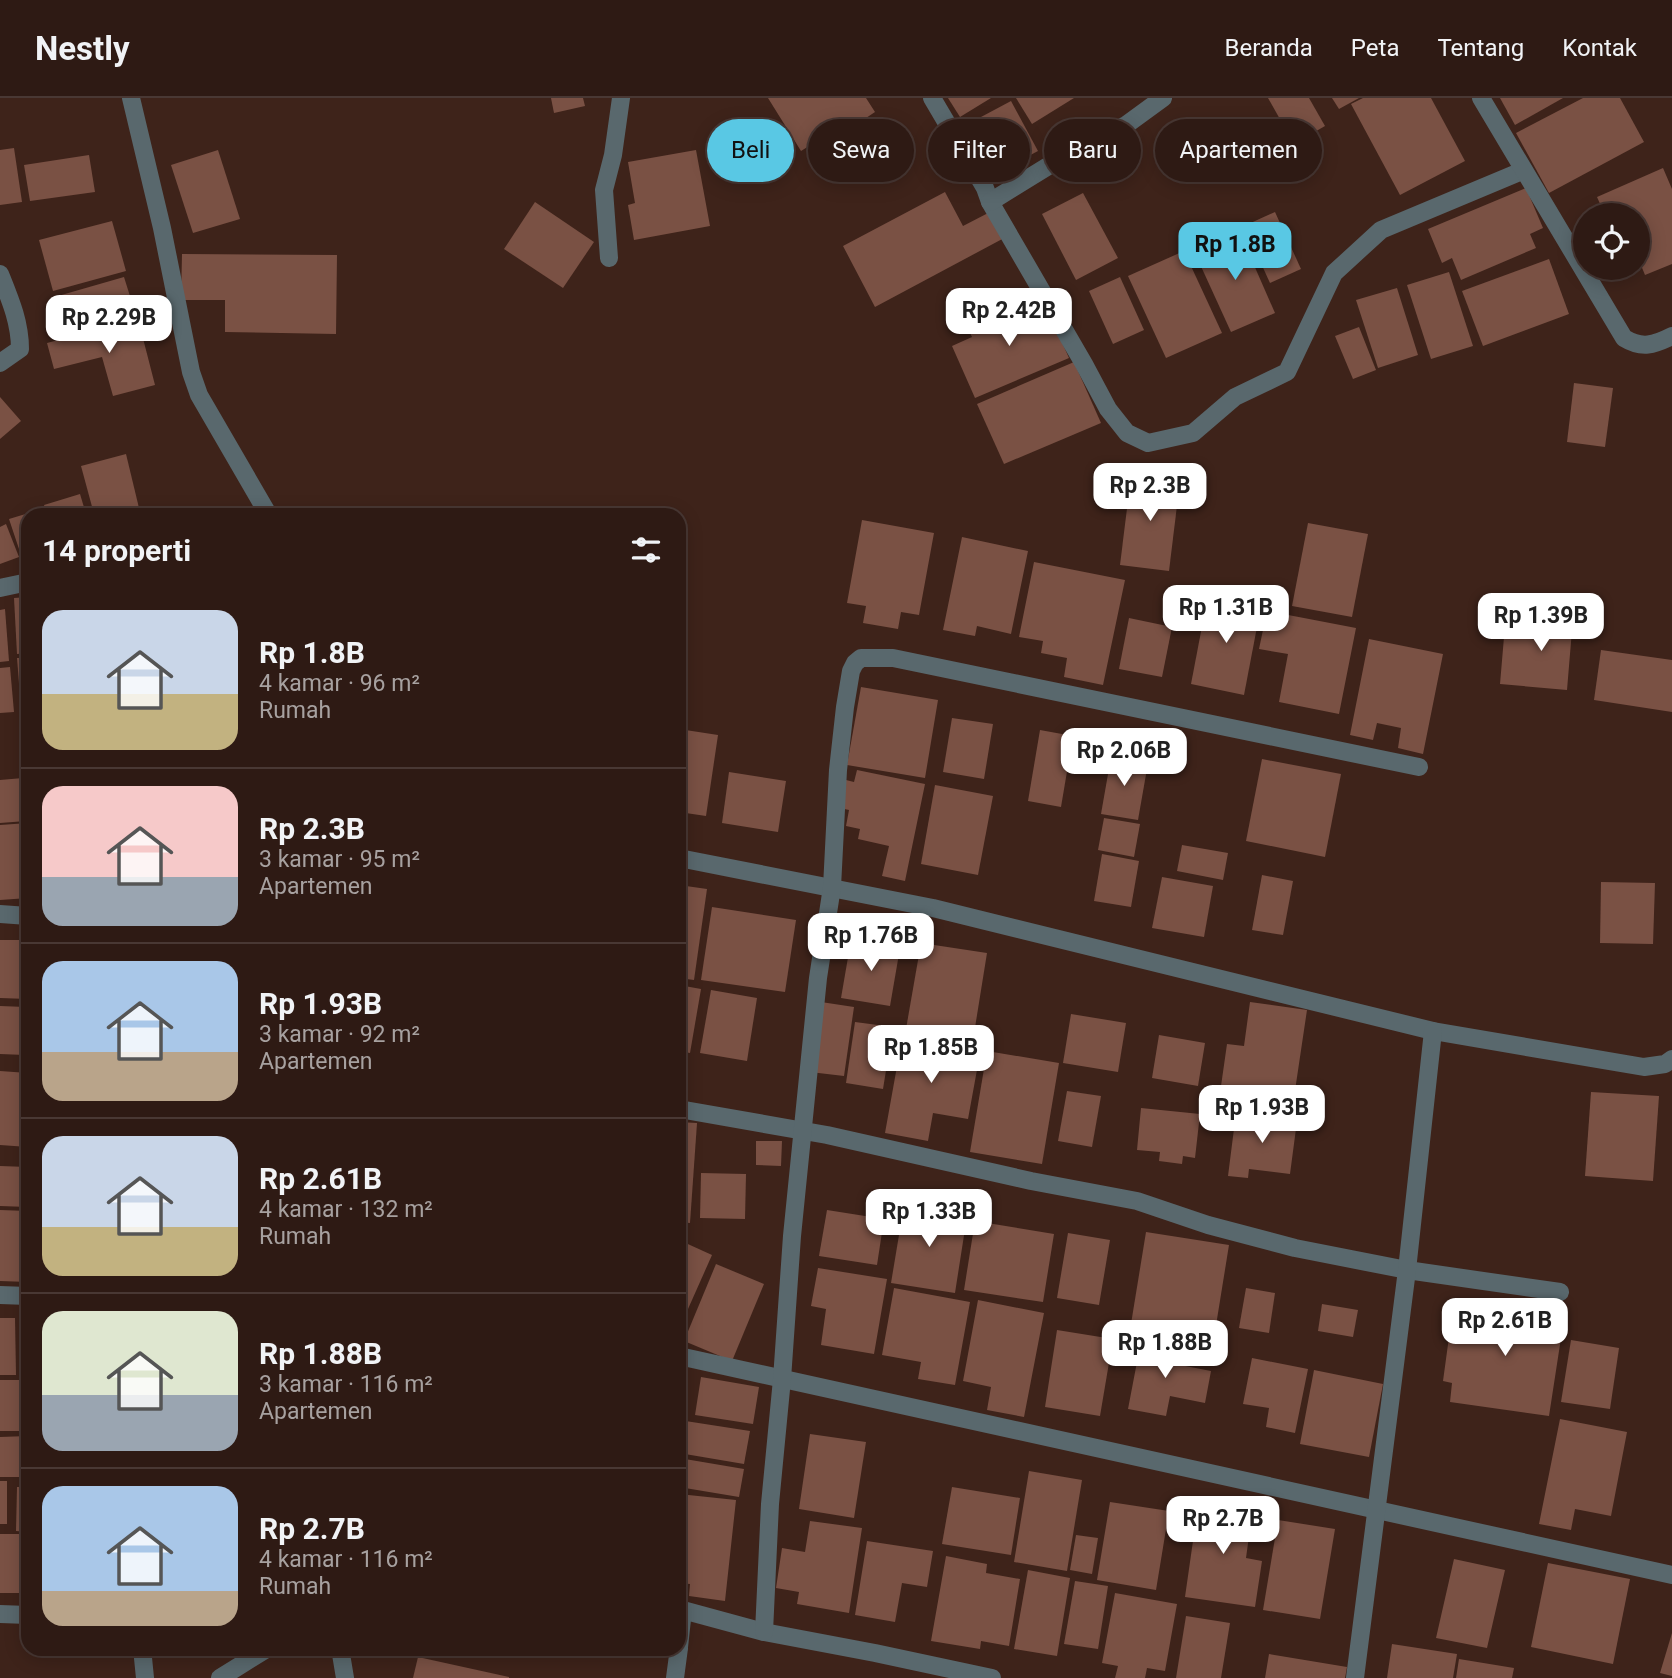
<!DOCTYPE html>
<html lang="id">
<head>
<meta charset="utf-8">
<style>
  body { margin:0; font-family:Roboto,sans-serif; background:#3a2722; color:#f1f3f6; height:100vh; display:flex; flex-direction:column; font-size:26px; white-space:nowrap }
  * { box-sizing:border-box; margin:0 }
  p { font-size:23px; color:#a7a1a0 }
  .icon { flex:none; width:38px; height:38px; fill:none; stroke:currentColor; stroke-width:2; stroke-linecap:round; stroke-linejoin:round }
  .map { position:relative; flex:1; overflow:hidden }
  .sheet { position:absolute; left:21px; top:410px; width:665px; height:1148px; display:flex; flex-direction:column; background:#2e1a14; border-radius:21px; box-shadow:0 4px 18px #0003,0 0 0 2px #493834 }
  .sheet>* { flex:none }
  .guide { position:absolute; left:707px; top:21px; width:665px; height:63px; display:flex; gap:14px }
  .tools { position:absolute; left:1573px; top:105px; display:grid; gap:14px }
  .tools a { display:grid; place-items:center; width:77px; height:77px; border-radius:50%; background:#2e1a14; box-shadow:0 4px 18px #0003,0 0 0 2px #493834; font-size:35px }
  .price { position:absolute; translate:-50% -60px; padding:0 16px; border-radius:14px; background:#fff; color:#222; font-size:23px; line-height:46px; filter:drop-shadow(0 2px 4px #0008) }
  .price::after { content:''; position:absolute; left:50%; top:42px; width:21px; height:16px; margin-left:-10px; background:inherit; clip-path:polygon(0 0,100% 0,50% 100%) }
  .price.current { background:#59c8e4; color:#111 }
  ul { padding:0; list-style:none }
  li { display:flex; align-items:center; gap:21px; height:175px; padding:0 21px }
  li+li { border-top:2px solid #493834 }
  li span { display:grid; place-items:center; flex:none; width:196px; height:140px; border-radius:21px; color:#555 }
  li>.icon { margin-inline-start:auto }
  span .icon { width:84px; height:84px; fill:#fffc; stroke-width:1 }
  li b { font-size:30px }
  h2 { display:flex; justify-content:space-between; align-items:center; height:84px; padding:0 21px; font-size:30px }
  .tag { padding:0 24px; border-radius:32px; background:#2e1a14; box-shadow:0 4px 18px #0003,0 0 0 2px #493834; font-size:24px; line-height:63px }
  .tag.current { background:#59c8e4; color:#111 }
  header { display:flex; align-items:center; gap:42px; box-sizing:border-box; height:98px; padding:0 35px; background:#2e1a14; border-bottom:2px solid #493834 }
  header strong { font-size:33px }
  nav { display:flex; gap:38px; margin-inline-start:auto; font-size:24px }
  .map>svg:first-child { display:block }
</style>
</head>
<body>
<header>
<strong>Nestly</strong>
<nav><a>Beranda</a><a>Peta</a><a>Tentang</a><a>Kontak</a></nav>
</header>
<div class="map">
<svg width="1672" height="1580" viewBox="0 0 1672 1580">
  <rect width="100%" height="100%" fill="#3e231a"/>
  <g fill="#7a5144">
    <path d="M551,0H583L585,8L554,15Z"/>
    <path d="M768,0H866L875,14L851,30L865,51L834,70L817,43L801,53Z"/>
    <path d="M948,0H991L960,19Z"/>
    <path d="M1016,0H1074L1032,26Z"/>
    <path d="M1268,0H1309L1325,28L1294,46Z"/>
    <path d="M1332,0H1359L1339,11Z"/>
    <path d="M1363,0H1431L1465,63L1400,97L1351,6Z"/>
    <path d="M1500,0H1563L1515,27Z"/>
    <path d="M1583,0H1620L1644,44L1549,95L1516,35Z"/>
    <path d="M1011,3L1038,53L993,77L966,27Z"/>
    <path d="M14,50L22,104L0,107V52Z"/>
    <path d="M218,52L240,121L193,135L171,67Z"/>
    <path d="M696,52L710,128L634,142L628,107L635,105L628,64Z"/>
    <path d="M89,57L95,94L30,103L24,67Z"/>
    <path d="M1663,70L1672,91V166L1645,177L1638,160V117H1605L1597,99Z"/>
    <path d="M1526,90L1543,130L1530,136L1536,150L1461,182L1452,160L1442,165L1428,131Z"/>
    <path d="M945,94L963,128L992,113L1006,139L875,209L843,148Z"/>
    <path d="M1083,95L1118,160L1076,182L1042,116Z"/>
    <path d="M535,104L594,144L563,190L504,151Z"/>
    <path d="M1275,114L1301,171L1270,185L1244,128Z"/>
    <path d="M112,123L126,173L53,193L39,142Z"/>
    <path d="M1239,133L1275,215L1231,234L1194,153Z"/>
    <path d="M1184,153L1222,235L1166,260L1128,178Z"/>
    <path d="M182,156L337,157L336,236L225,234V202H181Z"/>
    <path d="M1549,161L1569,216L1483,248L1462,193Z"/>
    <path d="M1449,174L1473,248L1431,261L1407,187Z"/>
    <path d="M124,179L135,214L61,235L51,200Z"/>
    <path d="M1120,179L1144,232L1113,246L1089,193Z"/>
    <path d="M1397,190L1418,257L1378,270L1356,202Z"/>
    <path d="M1043,202L1069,260L975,300L952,248L972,239L964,222L989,212L994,224Z"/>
    <path d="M138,221L155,287L113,298L102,259L54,271L47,245Z"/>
    <path d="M1359,229L1376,272L1353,281L1335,238Z"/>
    <path d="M1074,264L1101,325L1004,366L977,306Z"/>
    <path d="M1574,285L1613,290L1605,349L1567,344Z"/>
    <path d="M0,299L21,323L0,341Z"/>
    <path d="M126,356L139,410L115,416H94L81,368Z"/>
    <path d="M1131,378L1180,383L1169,473L1120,467Z"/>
    <path d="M80,396L86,416H47L44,407Z"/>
    <path d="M42,411L44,416H28V458L22,460L9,421Z"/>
    <path d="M862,422L934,435L919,517L901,514L898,531L863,525L866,508L847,505Z"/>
    <path d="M1308,425L1368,436L1352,519L1292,508Z"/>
    <path d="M6,426L19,459L0,466V429Z"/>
    <path d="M962,439L1028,453L1011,536L977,528L975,538L943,532Z"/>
    <path d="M1034,464L1125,482L1103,587L1064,579L1067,560L1041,555L1043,543L1019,539Z"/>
    <path d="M1208,497L1261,508L1244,597L1191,586Z"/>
    <path d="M28,499V555L17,556L14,500Z"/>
    <path d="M1543,506L1574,508L1567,592L1500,586L1504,539L1541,542Z"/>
    <path d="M5,511L9,563L0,564V512Z"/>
    <path d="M1267,513L1356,530L1339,616L1279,604L1288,556L1259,551Z"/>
    <path d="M1129,520L1172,529L1162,579L1119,571Z"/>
    <path d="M1369,541L1443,556L1423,656L1398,650L1401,630L1377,625L1373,642L1350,637Z"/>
    <path d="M1601,552L1672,562V614L1594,602Z"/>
    <path d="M17,560H28V611H21Z"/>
    <path d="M10,569L14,614L0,615V570Z"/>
    <path d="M861,589L938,602L925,680L847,667Z"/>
    <path d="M952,620L993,626L984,681L943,674Z"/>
    <path d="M679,631L718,637L706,718L679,714Z"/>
    <path d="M1040,632L1073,638L1061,709L1028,703Z"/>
    <path d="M1111,659L1148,665L1138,722L1101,716Z"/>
    <path d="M1262,661L1341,676L1325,759L1246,743Z"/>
    <path d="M857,672L925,686L905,783L882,778L889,748L858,741L860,731L846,728L849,712L840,710L846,682L854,684Z"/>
    <path d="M729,674L786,683L778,734L722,725Z"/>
    <path d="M23,680L26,723L0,725V682Z"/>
    <path d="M935,687L993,698L978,777L921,766Z"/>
    <path d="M1104,720L1140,726L1134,759L1098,752Z"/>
    <path d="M28,725V800L0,802V727Z"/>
    <path d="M1182,747L1228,755L1223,782L1177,773Z"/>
    <path d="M1102,756L1139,763L1131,809L1094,803Z"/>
    <path d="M1262,777L1293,783L1283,837L1252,832Z"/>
    <path d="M1162,779L1213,788L1204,839L1152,830Z"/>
    <path d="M1601,784L1655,785L1653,846L1600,845Z"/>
    <path d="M679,787L707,791L694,882L679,880Z"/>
    <path d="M712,809L796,822L785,894L701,882Z"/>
    <path d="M0,842H28V901L0,900Z"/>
    <path d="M851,842L900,850L890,908L841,900Z"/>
    <path d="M921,845L987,855L973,942L906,931Z"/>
    <path d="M679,887L701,891L690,955L679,953Z"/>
    <path d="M711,892L757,900L747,963L700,955Z"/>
    <path d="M821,904L854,909L844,978L810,974Z"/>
    <path d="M1250,904L1307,912L1293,1006L1220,995L1227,946L1244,948Z"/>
    <path d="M0,908L26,909L25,957L0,956Z"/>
    <path d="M1071,916L1126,925L1118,974L1063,965Z"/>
    <path d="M855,924L893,929L883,991L846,985Z"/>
    <path d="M903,935L981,950L968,1021L933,1015L928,1043L885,1035Z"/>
    <path d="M1159,937L1205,945L1198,988L1152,980Z"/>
    <path d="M987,953L1059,965L1042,1066L970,1054Z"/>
    <path d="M0,973L28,975V1049L0,1047Z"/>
    <path d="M1067,993L1101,998L1092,1049L1058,1043Z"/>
    <path d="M1591,994L1659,998L1653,1083L1585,1078Z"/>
    <path d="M1141,1010L1200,1016L1195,1060L1183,1058L1182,1066L1159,1063L1160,1054L1137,1052Z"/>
    <path d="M1236,1015L1297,1023L1290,1076L1249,1071L1248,1080L1228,1078Z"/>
    <path d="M679,1024L697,1025L690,1125L679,1124Z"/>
    <path d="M756,1043H782L781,1068L756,1067Z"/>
    <path d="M0,1068L28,1069V1109L0,1108Z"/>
    <path d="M701,1075L746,1076L745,1121L700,1120Z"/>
    <path d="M904,1107L967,1118L955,1195L891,1185Z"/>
    <path d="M0,1112L28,1113V1184L0,1183Z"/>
    <path d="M827,1112L884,1121L877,1167L819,1158Z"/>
    <path d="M975,1123L1054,1136L1043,1204L964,1192Z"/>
    <path d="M1146,1134L1229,1147L1213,1246L1130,1232Z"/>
    <path d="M1068,1135L1110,1142L1099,1207L1057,1200Z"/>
    <path d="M679,1142L712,1157L684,1220L679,1217Z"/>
    <path d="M716,1166L764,1186L732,1263L684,1243Z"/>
    <path d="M818,1170L887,1181L874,1256L821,1247L826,1211L811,1208Z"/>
    <path d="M894,1190L970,1204L955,1287L918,1281L921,1264L882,1257Z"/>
    <path d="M1246,1190L1275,1195L1269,1235L1239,1230Z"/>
    <path d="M978,1202L1044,1215L1024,1319L987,1312L991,1289L963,1283Z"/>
    <path d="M1486,1202L1565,1214L1549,1318L1450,1304L1452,1285L1443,1283L1452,1217L1483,1221Z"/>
    <path d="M1322,1206L1358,1212L1353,1239L1318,1233Z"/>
    <path d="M0,1220H15L16,1277H0Z"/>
    <rect x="25" y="1220" width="3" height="59"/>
    <path d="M1057,1232L1113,1241L1100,1318L1045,1309Z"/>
    <path d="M1571,1242L1619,1250L1610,1311L1561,1304Z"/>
    <path d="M1141,1243L1178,1250L1175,1266L1211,1273L1205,1305L1170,1298L1166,1318L1128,1311Z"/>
    <path d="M1252,1260L1308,1271L1295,1335L1266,1329L1269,1310L1243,1306Z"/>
    <path d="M1314,1272L1383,1286L1369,1359L1300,1346Z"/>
    <path d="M701,1279L759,1289L753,1326L695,1317Z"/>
    <rect x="0" y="1282" width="22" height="51"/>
    <path d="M1560,1321L1627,1334L1611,1418L1575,1411L1571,1432L1539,1426Z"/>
    <path d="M679,1322L750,1333L744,1366L679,1355Z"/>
    <path d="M810,1336L866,1344L854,1420L799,1411Z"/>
    <path d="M28,1338V1379H0V1339Z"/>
    <path d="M679,1360L744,1371L739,1399L679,1389Z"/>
    <path d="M1029,1373L1082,1382L1067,1473L1014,1464Z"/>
    <rect x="0" y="1383" width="7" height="43"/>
    <path d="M17,1389H28V1434L16,1433Z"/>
    <path d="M952,1389L1020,1400L1011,1457L942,1446Z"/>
    <path d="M679,1396L736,1402L725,1503L689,1498L690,1486L679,1485Z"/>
    <path d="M1199,1401L1253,1409L1246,1460L1262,1463L1255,1509L1185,1499Z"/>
    <path d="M1110,1404L1169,1413L1156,1492L1097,1482Z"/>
    <path d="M1278,1422L1335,1431L1320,1521L1263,1512Z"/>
    <path d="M810,1423L862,1430L849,1515L797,1506L799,1494L776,1490L782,1450L805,1454Z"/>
    <rect x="0" y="1436" width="28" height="59"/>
    <path d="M1076,1437L1098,1440L1092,1476L1070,1472Z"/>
    <path d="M867,1443L933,1453L927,1489L902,1485L895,1524L855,1517Z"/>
    <path d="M946,1458L987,1466L986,1475L1020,1481L1009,1548L981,1543L980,1551L931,1543Z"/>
    <path d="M1454,1461L1505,1472L1487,1550L1436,1540Z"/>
    <path d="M1548,1465L1630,1481L1613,1566L1531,1549Z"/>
    <path d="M1028,1472L1070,1480L1057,1558L1014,1551Z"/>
    <path d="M1075,1483L1108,1488L1098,1551L1064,1546Z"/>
    <path d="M1115,1495L1177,1506L1165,1573L1147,1570L1145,1580H1115L1118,1568L1102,1565Z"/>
    <path d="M1186,1518L1230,1525L1221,1580H1176Z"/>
    <path d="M1672,1535V1578L1660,1575Z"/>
    <path d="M1392,1546L1457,1556L1453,1580H1387Z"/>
    <path d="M1269,1556L1347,1569L1345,1580H1265Z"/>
    <path d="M418,1559L509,1579V1580H413Z"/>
    <path d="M1459,1561L1514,1570L1512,1580H1456Z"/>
  </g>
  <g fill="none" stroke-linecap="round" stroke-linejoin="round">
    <g stroke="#59686d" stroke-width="18">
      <path d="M131,0L162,130L191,274L199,297L268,416"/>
      <path d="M932,0L985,90L990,104L1084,266L1108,311L1127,335L1148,345L1193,335L1235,299L1287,274L1334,175L1381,132L1522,73"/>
      <path d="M1481,0L1624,240C1642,251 1654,247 1672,238"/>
      <path d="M990,104L1058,62L1126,27L1163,0"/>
      <path d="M609,160L604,92L613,57L621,0"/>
      <path d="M0,176C10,201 20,224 20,251L0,265"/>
      <path d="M0,490L28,484"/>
      <path d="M679,760L933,810L1433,933L1644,969L1665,966L1672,961"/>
      <path d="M0,816L28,818"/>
      <path d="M679,1011L827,1037L1031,1083L1137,1103L1208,1127L1295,1150L1407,1172L1560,1194"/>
      <path d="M0,1197L28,1198"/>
      <path d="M679,1258L1672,1477"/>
      <path d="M679,1511L764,1534L875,1555L992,1580"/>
      <path d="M0,1516L28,1517"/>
      <path d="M764,1534L770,1406L782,1281L792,1138L818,880L832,789L838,672L845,609L851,573L855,565L861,560H893L1419,669"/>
      <path d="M679,1549L683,1512"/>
      <path d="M142,1550L145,1580"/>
      <path d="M340,1550L345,1580"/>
      <path d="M220,1580L268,1550"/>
      <path d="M675,1580L679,1550"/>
      <path d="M1355,1580L1407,1172L1433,933"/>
    </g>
  </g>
</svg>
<div class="tools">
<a><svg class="icon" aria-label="locate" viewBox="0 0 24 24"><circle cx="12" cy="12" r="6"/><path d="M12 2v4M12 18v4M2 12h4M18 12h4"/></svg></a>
</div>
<b class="price current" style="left:1235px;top:184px">Rp 1.8B</b>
<b class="price" style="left:1009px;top:250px">Rp 2.42B</b>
<b class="price" style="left:109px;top:257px">Rp 2.29B</b>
<b class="price" style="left:1150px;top:425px">Rp 2.3B</b>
<b class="price" style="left:1226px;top:547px">Rp 1.31B</b>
<b class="price" style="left:1541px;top:555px">Rp 1.39B</b>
<b class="price" style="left:1124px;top:690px">Rp 2.06B</b>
<b class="price" style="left:871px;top:875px">Rp 1.76B</b>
<b class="price" style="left:931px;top:987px">Rp 1.85B</b>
<b class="price" style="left:1262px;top:1047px">Rp 1.93B</b>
<b class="price" style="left:929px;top:1151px">Rp 1.33B</b>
<b class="price" style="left:1505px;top:1260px">Rp 2.61B</b>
<b class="price" style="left:1165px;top:1282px">Rp 1.88B</b>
<b class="price" style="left:1223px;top:1458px">Rp 2.7B</b>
<div class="guide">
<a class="tag current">Beli</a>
<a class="tag">Sewa</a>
<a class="tag">Filter</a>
<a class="tag">Baru</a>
<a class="tag">Apartemen</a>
</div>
<section class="sheet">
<h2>14 properti<svg class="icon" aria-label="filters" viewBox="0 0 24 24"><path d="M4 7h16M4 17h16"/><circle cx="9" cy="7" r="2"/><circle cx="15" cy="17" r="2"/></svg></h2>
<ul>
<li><span style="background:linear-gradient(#c9d6e8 60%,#c2b280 0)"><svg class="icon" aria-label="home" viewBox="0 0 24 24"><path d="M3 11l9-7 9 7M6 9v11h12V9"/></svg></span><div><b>Rp 1.8B</b><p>4 kamar · 96 m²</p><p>Rumah</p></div></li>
<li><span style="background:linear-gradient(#f6c9c9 65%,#9aa5b1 0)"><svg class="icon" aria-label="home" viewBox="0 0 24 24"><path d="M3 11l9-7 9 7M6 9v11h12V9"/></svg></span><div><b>Rp 2.3B</b><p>3 kamar · 95 m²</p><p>Apartemen</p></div></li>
<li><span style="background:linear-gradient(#a9c7e8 65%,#b9a48a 0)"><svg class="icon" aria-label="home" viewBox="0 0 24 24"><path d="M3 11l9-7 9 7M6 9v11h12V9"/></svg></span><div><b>Rp 1.93B</b><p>3 kamar · 92 m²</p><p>Apartemen</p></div></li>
<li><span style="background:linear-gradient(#c9d6e8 65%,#c2b280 0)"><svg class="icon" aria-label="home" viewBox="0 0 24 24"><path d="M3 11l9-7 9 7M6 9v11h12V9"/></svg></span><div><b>Rp 2.61B</b><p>4 kamar · 132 m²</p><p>Rumah</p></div></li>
<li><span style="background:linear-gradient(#dfe7d0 60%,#9aa5b1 0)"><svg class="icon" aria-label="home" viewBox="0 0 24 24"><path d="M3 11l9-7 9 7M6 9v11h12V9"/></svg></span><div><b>Rp 1.88B</b><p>3 kamar · 116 m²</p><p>Apartemen</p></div></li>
<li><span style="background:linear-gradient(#a9c7e8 75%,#b9a48a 0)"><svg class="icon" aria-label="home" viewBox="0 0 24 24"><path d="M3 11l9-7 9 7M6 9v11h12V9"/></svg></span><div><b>Rp 2.7B</b><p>4 kamar · 116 m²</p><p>Rumah</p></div></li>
</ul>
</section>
</div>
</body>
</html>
